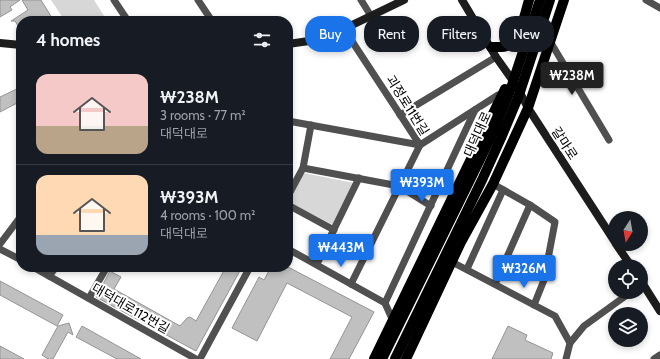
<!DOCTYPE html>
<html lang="en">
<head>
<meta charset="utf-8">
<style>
  body { margin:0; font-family:Cabin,"Noto Sans KR",sans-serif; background:#242831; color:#f1f3f6; height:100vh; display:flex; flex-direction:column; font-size:15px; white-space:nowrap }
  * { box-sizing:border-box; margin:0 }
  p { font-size:13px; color:#9ea1a6 }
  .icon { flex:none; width:22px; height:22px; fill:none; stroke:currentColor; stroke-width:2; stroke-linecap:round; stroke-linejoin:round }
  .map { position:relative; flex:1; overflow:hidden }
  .panel { position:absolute; left:16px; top:16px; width:277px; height:256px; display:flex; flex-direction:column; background:#171b24; border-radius:16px; box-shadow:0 2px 6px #0003 }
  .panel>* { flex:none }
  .guide { position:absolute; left:305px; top:16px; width:295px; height:36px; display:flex; gap:8px }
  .needle { width:26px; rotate:191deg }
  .buttons { position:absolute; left:608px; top:211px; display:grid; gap:8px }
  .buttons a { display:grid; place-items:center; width:40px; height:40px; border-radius:50%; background:#171b24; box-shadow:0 2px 6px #0003; font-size:20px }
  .price { position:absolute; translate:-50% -34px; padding:0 9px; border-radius:4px; background:#1a73e8; color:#fff; font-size:13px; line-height:26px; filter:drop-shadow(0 1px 2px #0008) }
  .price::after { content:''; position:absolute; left:50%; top:24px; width:12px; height:9px; margin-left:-6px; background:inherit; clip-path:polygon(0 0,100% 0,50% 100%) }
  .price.active { background:#222; color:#fff }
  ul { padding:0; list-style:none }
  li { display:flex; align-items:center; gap:12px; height:100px; padding:0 20px }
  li+li { border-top:1px solid #363941 }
  li span { display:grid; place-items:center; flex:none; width:112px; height:80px; border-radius:12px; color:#555 }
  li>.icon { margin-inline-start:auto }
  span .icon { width:48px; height:48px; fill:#fffc; stroke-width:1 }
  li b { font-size:17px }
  h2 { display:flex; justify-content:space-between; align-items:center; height:48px; padding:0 20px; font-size:17px }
  .pill { padding:0 14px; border-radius:16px; background:#171b24; box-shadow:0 2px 6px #0003; font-size:14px; line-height:36px }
  .pill.active { background:#1a73e8; color:#fff }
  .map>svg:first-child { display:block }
</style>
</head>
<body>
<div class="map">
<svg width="660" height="359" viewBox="0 0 660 359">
  <rect width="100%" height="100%" fill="#fff"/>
  <g fill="#d7d7d7">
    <path d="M51,0H94L106,19L103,21H65Z"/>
    <path d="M304,173L354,183L333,225L289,202Z"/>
  </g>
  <g fill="#c0c0c0" stroke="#949494">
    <path d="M0,0H20L10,7L12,10L0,17Z"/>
    <path d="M22,0H41L54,21H21V31L15,21H11L28,10Z"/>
    <path d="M21,87V101L0,112V97Z"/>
    <path d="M226,267H242L196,351L96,297L110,271L121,277L114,289L180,326L187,318L190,317L196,321Z"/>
    <path d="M271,267H288L374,312L349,359H330L352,317L287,283L257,341L232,328L259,277L264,280Z"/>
    <path d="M0,281L63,315L57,326L0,295Z"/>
    <path d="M69,323L73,335L68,332L53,359H48L42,355L58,326Z"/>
    <path d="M82,326L141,359H117L76,337Z"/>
    <path d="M508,326L527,335L525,340L553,353L551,359H492Z"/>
    <path d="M0,346L24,359H0Z"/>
  </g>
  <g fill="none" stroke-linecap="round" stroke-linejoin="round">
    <g stroke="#505050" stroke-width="7">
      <path d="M114,0L128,21"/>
      <path d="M198,0L212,21"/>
      <path d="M361,0L371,16"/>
      <path d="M646,0L660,8"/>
      <path d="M344,29L420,145L351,284"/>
      <path d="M551,43L609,140"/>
      <path d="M400,115L496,57"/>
      <path d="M288,121L420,145L498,95"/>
      <path d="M303,168L399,186L431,206"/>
      <path d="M493,184L530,205L555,222L544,280L534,305"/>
      <path d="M288,196L303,168L311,125"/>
      <path d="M288,205L334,230"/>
      <path d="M0,244L21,216"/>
      <path d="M0,249L21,260"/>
      <path d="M288,249L385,303L393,321"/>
      <path d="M452,262L555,316L570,343"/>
      <path d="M317,264L359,178"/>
      <path d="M33,267L196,359"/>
      <path d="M467,269L503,190"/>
      <path d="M49,276L56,267"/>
      <path d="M495,284L530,205"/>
      <path d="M89,298L107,267"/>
      <path d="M385,303L475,110"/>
      <path d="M200,359L250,267"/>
      <path d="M566,359L570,343L584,326L631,292"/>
      <path d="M654,359L660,355"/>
    </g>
    <g stroke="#1d1d1d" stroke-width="8">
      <path d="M462,0L496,57L516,85L528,108L615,242"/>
      <path d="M0,43L21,45"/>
      <path d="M288,44L323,39L404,0"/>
      <path d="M616,244L631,266"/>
      <path d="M641,281L660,311"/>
    </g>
    <g stroke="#000" stroke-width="10">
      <path d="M491,47C498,47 507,48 513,43C520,37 526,10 529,0"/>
      <path d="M374,359L505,89"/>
      <path d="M382,359L492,135L510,91L540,0"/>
      <path d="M395,359L482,180L501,138L519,95L550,0"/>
      <path d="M406,359L461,242L493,184L528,108L564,0"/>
    </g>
  </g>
  <g text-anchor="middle" stroke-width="4" stroke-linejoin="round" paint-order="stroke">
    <g font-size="13" fill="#000" stroke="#fff">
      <text transform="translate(408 105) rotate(58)" y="5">괴정로11번길</text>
      <text transform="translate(477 134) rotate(-66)" y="5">대덕대로</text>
      <text transform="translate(565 143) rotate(57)" y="5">갈마로</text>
      <text transform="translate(131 308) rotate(30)" y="5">대덕대로112번길</text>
    </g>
  </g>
</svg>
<div class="buttons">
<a><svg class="needle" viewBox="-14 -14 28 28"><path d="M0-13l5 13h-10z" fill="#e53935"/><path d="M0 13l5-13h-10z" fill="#9ea1a6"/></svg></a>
<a><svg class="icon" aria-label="locate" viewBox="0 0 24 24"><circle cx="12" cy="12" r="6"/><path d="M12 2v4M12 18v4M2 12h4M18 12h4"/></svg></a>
<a><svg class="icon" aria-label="layers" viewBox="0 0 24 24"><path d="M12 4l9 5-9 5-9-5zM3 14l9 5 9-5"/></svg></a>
</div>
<b class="price active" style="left:572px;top:96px">₩238M</b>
<b class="price" style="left:422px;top:203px">₩393M</b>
<b class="price" style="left:341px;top:268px">₩443M</b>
<b class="price" style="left:524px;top:289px">₩326M</b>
<div class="guide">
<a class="pill active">Buy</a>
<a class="pill">Rent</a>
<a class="pill">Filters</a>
<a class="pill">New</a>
</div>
<section class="panel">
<h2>4 homes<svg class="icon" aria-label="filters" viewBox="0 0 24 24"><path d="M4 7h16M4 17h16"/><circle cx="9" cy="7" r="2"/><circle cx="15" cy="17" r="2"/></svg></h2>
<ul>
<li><span style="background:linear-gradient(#f6c9c9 65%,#b9a48a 0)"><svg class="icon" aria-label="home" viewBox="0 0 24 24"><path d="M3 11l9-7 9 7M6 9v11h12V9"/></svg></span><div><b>₩238M</b><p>3 rooms · 77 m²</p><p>대덕대로</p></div></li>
<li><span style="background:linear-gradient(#ffd9b3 75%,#9aa5b1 0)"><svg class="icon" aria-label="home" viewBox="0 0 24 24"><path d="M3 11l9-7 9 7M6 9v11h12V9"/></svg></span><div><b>₩393M</b><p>4 rooms · 100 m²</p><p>대덕대로</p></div></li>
</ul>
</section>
</div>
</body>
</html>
